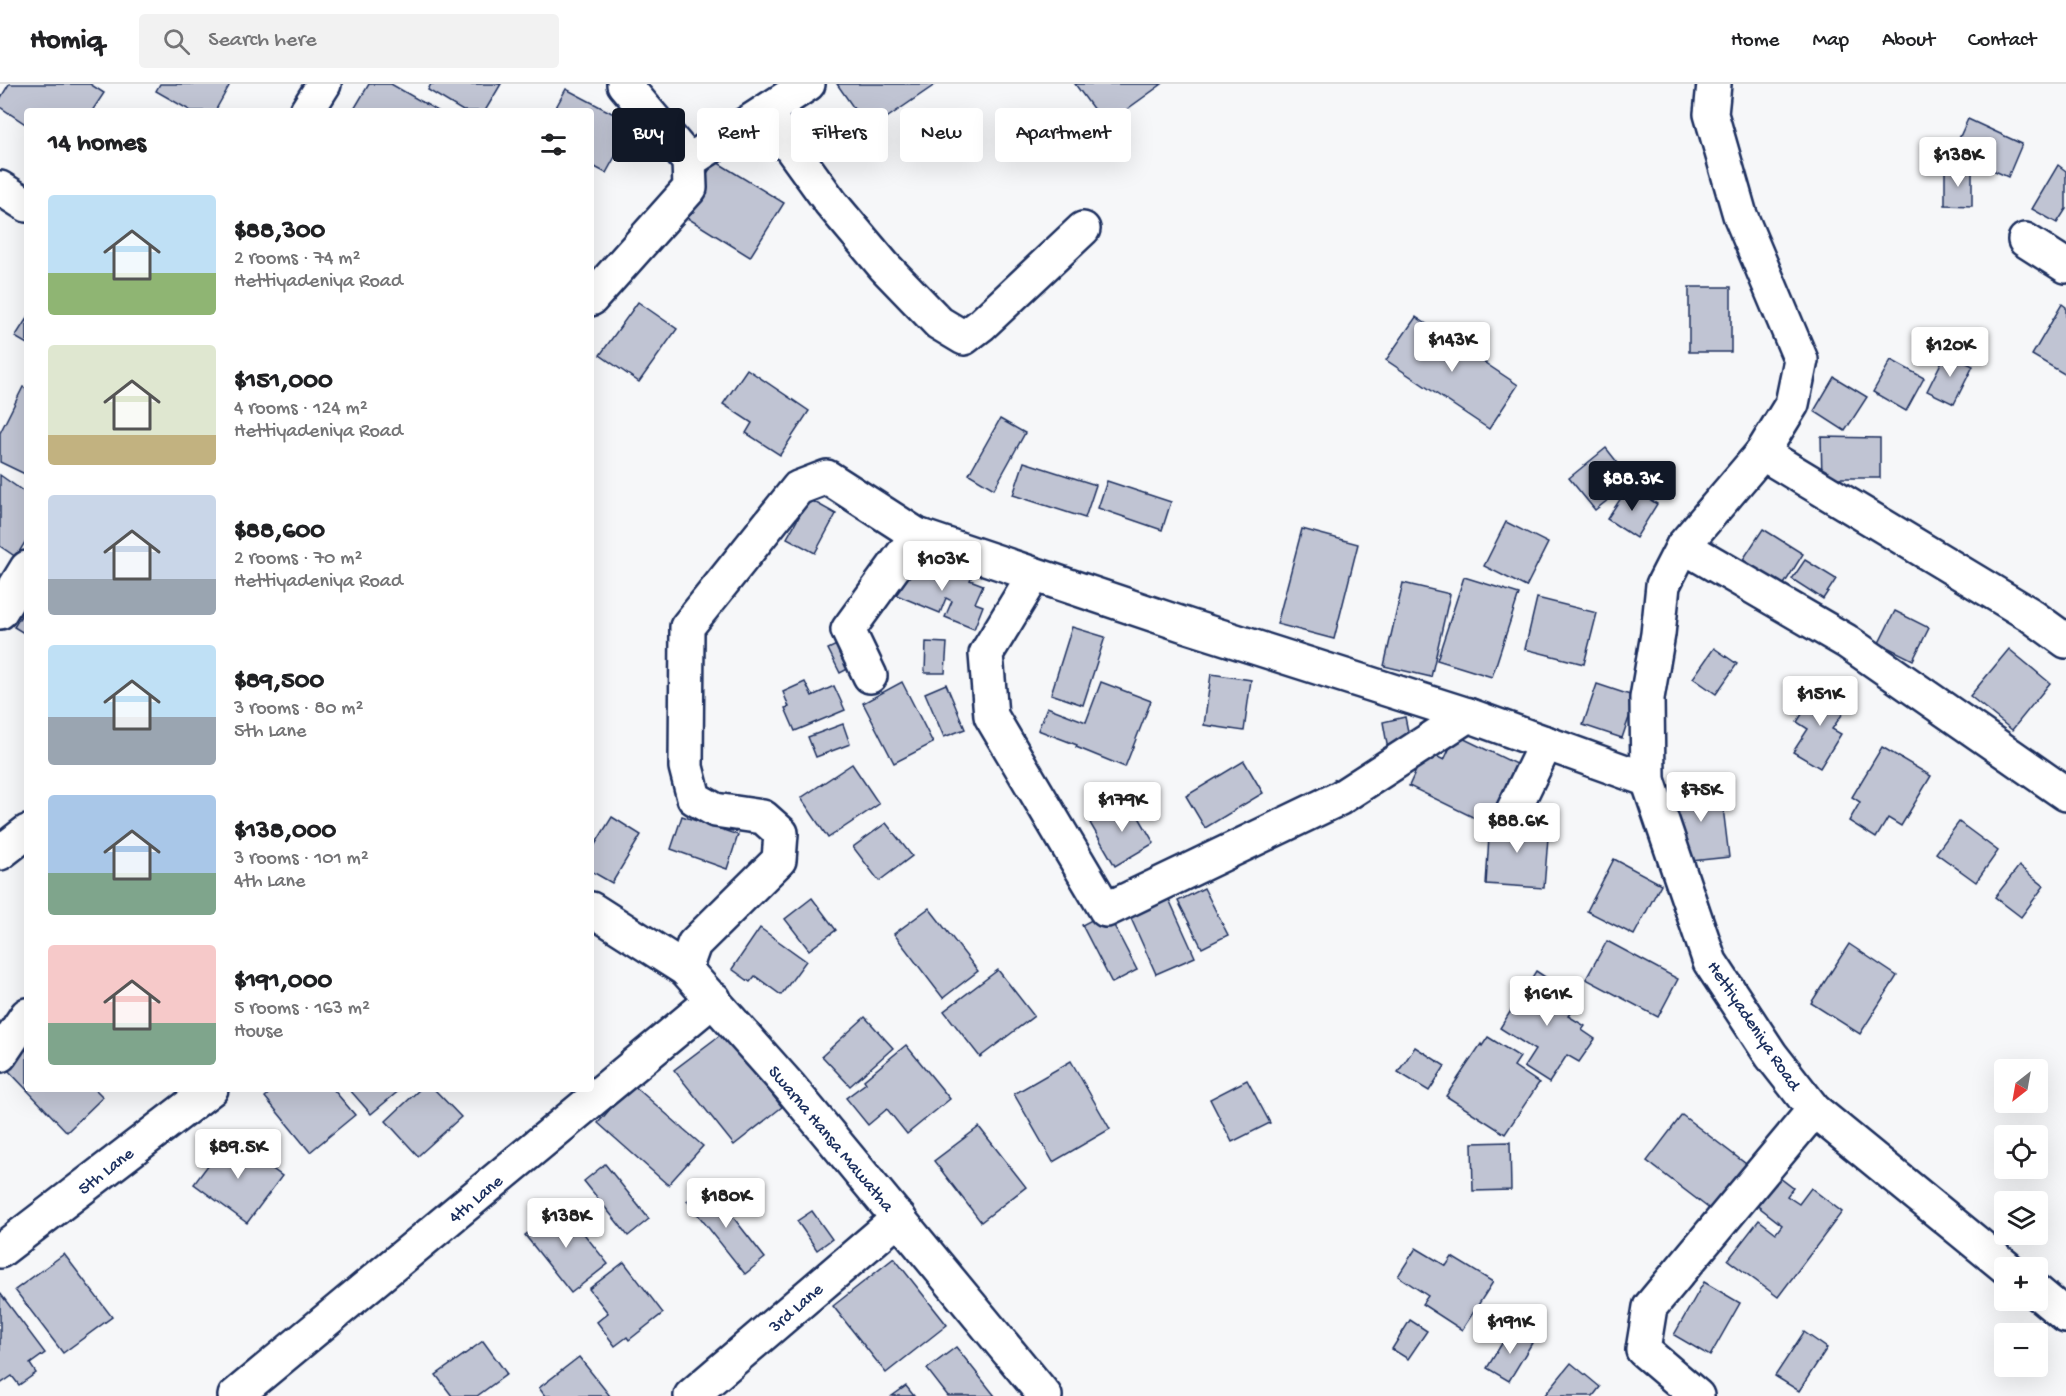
<!DOCTYPE html>
<html lang="en">
<head>
<meta charset="utf-8">
<style>
  body { margin:0; font-family:"Gochi Hand",sans-serif; background:#f2f2f2; color:#202124; height:100vh; display:flex; flex-direction:column; font-size:22px; white-space:nowrap }
  * { box-sizing:border-box; margin:0 }
  p { font-size:20px; color:#757577 }
  .icon { flex:none; width:33px; height:33px; fill:none; stroke:currentColor; stroke-width:2; stroke-linecap:round; stroke-linejoin:round }
  .map { position:relative; flex:1; overflow:hidden }
  .details { position:absolute; left:24px; top:24px; width:570px; height:984px; display:flex; flex-direction:column; background:#fff; border-radius:6px; box-shadow:0 6px 24px #0002 }
  .details>* { flex:none }
  .banner { position:absolute; left:612px; top:24px; width:570px; height:54px; display:flex; gap:12px }
  .needle { width:39px; rotate:211deg }
  .controls { position:absolute; left:1994px; top:975px; display:grid; gap:12px }
  .controls a { display:grid; place-items:center; width:54px; height:54px; border-radius:6px; background:#fff; box-shadow:0 6px 24px #0002; font-size:30px }
  .price { position:absolute; translate:-50% -51px; padding:0 14px; border-radius:6px; background:#fff; color:#222; font-size:20px; line-height:39px; filter:drop-shadow(0 2px 3px #0008) }
  .price::after { content:''; position:absolute; left:50%; top:36px; width:18px; height:14px; margin-left:-9px; background:inherit; clip-path:polygon(0 0,100% 0,50% 100%) }
  .price.selected { background:#111827; color:#fff }
  ul { padding:0; list-style:none }
  li { display:flex; align-items:center; gap:18px; height:150px; padding:0 24px }
  li span { display:grid; place-items:center; flex:none; width:168px; height:120px; border-radius:6px; color:#555 }
  li>.icon { margin-inline-start:auto }
  span .icon { width:72px; height:72px; fill:#fffc; stroke-width:1 }
  li b { font-size:26px }
  h2 { display:flex; justify-content:space-between; align-items:center; height:72px; padding:0 24px; font-size:26px }
  .chip { padding:0 21px; border-radius:6px; background:#fff; box-shadow:0 6px 24px #0002; font-size:21px; line-height:54px }
  .chip.selected { background:#111827; color:#fff }
  header { display:flex; align-items:center; gap:36px; box-sizing:border-box; height:84px; padding:0 30px; background:#fff; border-bottom:2px solid #e0e0e0 }
  header strong { font-size:28px }
  nav { display:flex; gap:33px; margin-inline-start:auto; font-size:21px }
  .search { width:420px; height:54px; background:#f2f2f2; display:flex; align-items:center; gap:15px; box-sizing:border-box; padding:0 21px; border-radius:6px; color:#757577; font-size:22px }
  .map>svg:first-child { display:block }
</style>
</head>
<body>
<header>
<strong>Homiq</strong>
<div class="search"><svg class="icon" aria-label="search" viewBox="0 0 24 24"><circle cx="10" cy="10" r="6"/><path d="M15 15l6 6"/></svg>Search here</div>
<nav><a>Home</a><a>Map</a><a>About</a><a>Contact</a></nav>
</header>
<div class="map">
<svg width="2066" height="1312" viewBox="0 0 2066 1312">
  <rect width="100%" height="100%" fill="#f6f7f9"/>
  <filter id="ink" filterUnits="userSpaceOnUse"><feTurbulence type="fractalNoise" baseFrequency=".0167" numOctaves="2"/><feDisplacementMap in="SourceGraphic" scale="12" xChannelSelector="R" yChannelSelector="G"/><feConvolveMatrix kernelMatrix="1 2 1 2 8 2 1 2 1" color-interpolation-filters="sRGB"/></filter>
  <g filter="url(#ink)">
    <g fill="#c0c4d3" stroke="#1b2f5e" stroke-width="1.5">
      <path d="M9,0H90L104,9L92,27H27V41L0,23V15Z"/>
      <path d="M160,0H226L229,2L215,27H191L156,7Z"/>
      <path d="M369,0H391L438,27H353Z"/>
      <path d="M431,0H501L485,27H463L428,6Z"/>
      <path d="M837,0H936L869,46Z"/>
      <path d="M1075,0H1162L1105,41Z"/>
      <path d="M566,5L633,40L606,89L591,81V27H554Z"/>
      <path d="M1968,35L2022,60L2008,93L1953,68Z"/>
      <path d="M715,77L784,119L750,173L681,130Z"/>
      <path d="M2058,81L2066,87V125L2057,139L2032,125Z"/>
      <path d="M1945,86L1972,87V122L1945,121Z"/>
      <rect x="1689" y="203" width="42" height="65"/>
      <path d="M638,218L677,245L639,298L600,271Z"/>
      <path d="M2062,220L2066,223V291L2032,271Z"/>
      <path d="M1416,233L1518,301L1489,345L1386,276Z"/>
      <path d="M27,234V260L15,253Z"/>
      <path d="M1946,269L1973,282L1954,320L1927,307Z"/>
      <path d="M1891,276L1924,294L1906,327L1873,308Z"/>
      <path d="M747,285L809,327L780,371L746,349L752,339L723,320Z"/>
      <path d="M1834,293L1867,313L1845,347L1814,327Z"/>
      <path d="M23,303L27,305V391L0,378V349Z"/>
      <path d="M1000,335L1025,349L994,405L969,390Z"/>
      <path d="M1821,353L1880,354V394H1822Z"/>
      <path d="M1606,364L1632,397L1595,426L1569,394Z"/>
      <path d="M1024,378L1096,401L1085,434L1013,411Z"/>
      <path d="M0,391L27,410V455L16,473L0,462Z"/>
      <path d="M1107,397L1171,418L1162,446L1098,424Z"/>
      <path d="M1629,402L1657,420L1636,454L1607,435Z"/>
      <path d="M809,415L836,430L815,469L787,454Z"/>
      <path d="M1506,438L1548,459L1526,503L1484,482Z"/>
      <path d="M1302,445L1358,460L1334,555L1277,540Z"/>
      <path d="M1763,445L1803,470L1783,502L1742,477Z"/>
      <path d="M909,476L945,492L949,482L972,492L970,496L983,501L975,519L983,522L974,545L945,533L952,517L946,514L940,529L894,510Z"/>
      <path d="M1805,476L1836,495L1823,515L1792,495Z"/>
      <path d="M1464,493L1519,510L1492,593L1437,576Z"/>
      <path d="M1403,499L1450,510L1431,593L1384,582Z"/>
      <path d="M1537,514L1597,529L1584,580L1525,565Z"/>
      <path d="M27,522V551L14,543Z"/>
      <path d="M1895,527L1929,544L1913,576L1879,559Z"/>
      <path d="M1072,543L1105,553L1083,621L1051,610Z"/>
      <path d="M849,555L861,578L840,589L828,565Z"/>
      <path d="M926,558L947,559L945,589H925Z"/>
      <path d="M1714,564L1737,580L1716,610L1693,594Z"/>
      <path d="M2009,565L2050,599L2012,646L1970,612Z"/>
      <path d="M1211,590L1251,596L1244,647L1204,641Z"/>
      <path d="M805,598L812,612L834,602L845,626L795,647L785,624L789,623L783,608Z"/>
      <path d="M902,598L933,659L894,679L863,619Z"/>
      <path d="M1101,598L1151,617L1125,683L1076,663L1077,661L1038,646L1047,623L1086,638Z"/>
      <path d="M946,600L965,645L944,653L925,609Z"/>
      <path d="M1597,600L1636,613L1622,654L1583,641Z"/>
      <path d="M1819,603L1848,622L1832,645L1841,650L1820,684L1793,668L1808,645L1797,638Z"/>
      <path d="M1405,633L1411,662L1388,666L1383,638Z"/>
      <path d="M843,640L850,660L816,673L808,653Z"/>
      <path d="M1456,651L1516,680L1487,740L1409,702L1425,667L1444,676Z"/>
      <path d="M1882,663L1931,692L1901,742L1888,734L1876,754L1849,737L1860,718L1852,713Z"/>
      <path d="M1244,677L1263,709L1205,744L1186,712Z"/>
      <path d="M852,680L879,720L828,754L801,714Z"/>
      <path d="M1720,699L1729,773L1682,778L1674,704Z"/>
      <path d="M1129,716L1154,759L1115,782L1090,739Z"/>
      <path d="M682,732L738,751L727,785L671,765Z"/>
      <path d="M612,733L641,751L612,799L591,787V767Z"/>
      <path d="M1490,737L1549,741L1544,804L1486,800Z"/>
      <path d="M1959,738L1998,767L1976,798L1936,769Z"/>
      <path d="M886,739L912,772L879,797L853,763Z"/>
      <path d="M1614,775L1661,800L1634,851L1587,827Z"/>
      <path d="M2019,782L2044,802L2021,833L1995,813Z"/>
      <path d="M1204,804L1228,851L1202,864L1178,817Z"/>
      <path d="M1168,813L1195,873L1156,890L1129,830Z"/>
      <path d="M812,814L836,846L809,866L785,835Z"/>
      <path d="M929,824L978,887L943,914L894,850Z"/>
      <path d="M1107,828L1137,886L1112,899L1082,841Z"/>
      <path d="M760,844L806,877L781,911L755,892L750,898L732,885Z"/>
      <path d="M1607,857L1678,895L1658,933L1586,895Z"/>
      <path d="M1849,860L1897,892L1860,950L1811,919Z"/>
      <path d="M998,886L1034,932L980,973L944,927Z"/>
      <path d="M1536,887L1580,916L1568,932L1585,942L1582,946L1595,955L1579,978L1567,971L1549,999L1524,983L1535,966L1500,944Z"/>
      <path d="M865,933L893,964L850,1002L822,972Z"/>
      <path d="M723,949L782,1023L734,1061L674,986Z"/>
      <path d="M1488,953L1520,973L1514,982L1539,999L1505,1050L1446,1012L1481,960L1482,962Z"/>
      <path d="M906,961L950,1015L907,1050L887,1025L868,1041L846,1014L866,999L864,996Z"/>
      <path d="M1415,963L1445,982L1429,1007L1398,988Z"/>
      <path d="M27,964V1005H95L103,1013L67,1048L6,984Z"/>
      <path d="M1071,977L1110,1045L1053,1078L1014,1010Z"/>
      <path d="M1247,996L1270,1039L1232,1058L1210,1015Z"/>
      <path d="M632,1000L703,1062L668,1101L598,1039Z"/>
      <path d="M274,1005H333L355,1031L310,1068L265,1013Z"/>
      <path d="M349,1005H401L371,1030Z"/>
      <path d="M420,1005H434L461,1033L418,1072L386,1037Z"/>
      <path d="M1682,1031L1746,1080L1711,1126L1647,1077Z"/>
      <path d="M979,1043L1026,1103L981,1138L934,1077Z"/>
      <path d="M229,1053L282,1092L247,1139L194,1100Z"/>
      <path d="M1510,1058L1511,1106L1473,1107L1472,1059Z"/>
      <path d="M605,1080L649,1135L628,1152L584,1097Z"/>
      <path d="M1771,1087L1793,1104L1787,1112L1799,1120L1811,1104L1842,1128L1778,1213L1728,1176L1759,1136L1776,1149L1782,1141L1750,1116Z"/>
      <path d="M708,1101L765,1174L745,1190L687,1117Z"/>
      <path d="M562,1122L608,1180L571,1209L525,1151Z"/>
      <path d="M812,1127L832,1155L817,1166L797,1137Z"/>
      <path d="M1416,1164L1446,1182L1452,1173L1493,1198L1462,1246L1422,1220L1428,1212L1398,1192Z"/>
      <path d="M64,1170L112,1233L63,1269L15,1206Z"/>
      <path d="M894,1174L947,1241L886,1289L833,1222Z"/>
      <path d="M624,1178L663,1229L629,1256L627,1253L615,1262L597,1238L608,1229L589,1205Z"/>
      <path d="M1704,1198L1740,1219L1710,1272L1674,1251Z"/>
      <path d="M0,1209L45,1269L30,1280L36,1289L19,1301L12,1292L0,1300Z"/>
      <path d="M1410,1236L1427,1247L1408,1275L1392,1265Z"/>
      <path d="M1510,1246L1532,1259L1509,1297L1487,1284Z"/>
      <path d="M1804,1248L1827,1264L1799,1307L1775,1292Z"/>
      <path d="M483,1257L507,1290L477,1312H452L436,1291Z"/>
      <path d="M956,1263L995,1312H948L927,1285Z"/>
      <path d="M579,1273L610,1312H545L539,1304Z"/>
      <path d="M1571,1279L1600,1303L1593,1312H1544Z"/>
      <path d="M906,1302L914,1312H892Z"/>
    </g>
    <g fill="none" stroke-linecap="round" stroke-linejoin="round">
      <g stroke="#1b2f5e" stroke-width="38">
        <g id="minor">
          <path d="M1714,0L1711,30L1740,131L1801,276L1792,320L1762,369"/>
          <path d="M307,27L324,0"/>
          <path d="M765,28L831,119L884,182L939,239L964,254L981,241L1083,145"/>
          <path d="M689,77L808,0"/>
          <path d="M0,104L27,121"/>
          <path d="M2025,156L2066,182"/>
          <path d="M591,215L690,104L689,77L624,0"/>
          <path d="M1683,462L1846,557L2066,710"/>
          <path d="M1034,491L986,570L991,632L1106,826L1340,714L1468,631"/>
          <path d="M0,528L27,484"/>
          <path d="M870,592L848,546L917,451"/>
          <path d="M1513,727L1546,659"/>
          <path d="M0,769L27,748"/>
          <path d="M591,825L685,885L789,1002L1045,1312"/>
          <path d="M685,885L694,860L779,776L781,749L763,733L715,726L694,714L686,683L687,543L798,404L827,393L917,451L1188,542L1468,631L1648,696"/>
          <path d="M0,971L27,931"/>
          <path d="M0,1167L211,1005"/>
          <path d="M2007,1184L1814,1026L1771,971L1710,878L1648,696L1647,614L1658,550L1663,501L1683,462L1762,369L2029,530L2066,557"/>
          <path d="M2037,1208L2066,1232"/>
          <path d="M235,1312L714,915"/>
          <path d="M691,1312L899,1134"/>
          <path d="M1697,1312L1643,1266L1650,1223L1814,1026"/>
        </g>
      </g>
      <use href="#minor" stroke="#fff" stroke-width="33"/>
    </g>
  </g>
  <g text-anchor="middle" stroke-width="4.5" stroke-linejoin="round" paint-order="stroke">
    <g font-size="18" fill="#1b2f5e" stroke="#fff">
      <text transform="translate(1755 941) rotate(56)" y="6">Hettiyadeniya Road</text>
      <text transform="translate(832 1054) rotate(50)" y="6">Swarna Hansa Mawatha</text>
      <text transform="translate(105 1086) rotate(-38)" y="6">5th Lane</text>
      <text transform="translate(475 1114) rotate(-40)" y="6">4th Lane</text>
      <text transform="translate(795 1223) rotate(-41)" y="6">3rd Lane</text>
    </g>
  </g>
</svg>
<div class="controls">
<a><svg class="needle" viewBox="-14 -14 28 28"><path d="M0-13l5 13h-10z" fill="#e53935"/><path d="M0 13l5-13h-10z" fill="#757577"/></svg></a>
<a><svg class="icon" aria-label="locate" viewBox="0 0 24 24"><circle cx="12" cy="12" r="6"/><path d="M12 2v4M12 18v4M2 12h4M18 12h4"/></svg></a>
<a><svg class="icon" aria-label="layers" viewBox="0 0 24 24"><path d="M12 4l9 5-9 5-9-5zM3 14l9 5 9-5"/></svg></a>
<a>+</a>
<a>−</a>
</div>
<b class="price" style="left:1958px;top:104px">$138K</b>
<b class="price" style="left:1452px;top:289px">$143K</b>
<b class="price" style="left:1950px;top:294px">$120K</b>
<b class="price selected" style="left:1632px;top:428px">$88.3K</b>
<b class="price" style="left:942px;top:508px">$103K</b>
<b class="price" style="left:1820px;top:643px">$151K</b>
<b class="price" style="left:1701px;top:739px">$75K</b>
<b class="price" style="left:1122px;top:749px">$179K</b>
<b class="price" style="left:1517px;top:770px">$88.6K</b>
<b class="price" style="left:1547px;top:943px">$161K</b>
<b class="price" style="left:238px;top:1096px">$89.5K</b>
<b class="price" style="left:726px;top:1145px">$180K</b>
<b class="price" style="left:566px;top:1165px">$138K</b>
<b class="price" style="left:1510px;top:1271px">$191K</b>
<div class="banner">
<a class="chip selected">Buy</a>
<a class="chip">Rent</a>
<a class="chip">Filters</a>
<a class="chip">New</a>
<a class="chip">Apartment</a>
</div>
<section class="details">
<h2>14 homes<svg class="icon" aria-label="filters" viewBox="0 0 24 24"><path d="M4 7h16M4 17h16"/><circle cx="9" cy="7" r="2"/><circle cx="15" cy="17" r="2"/></svg></h2>
<ul>
<li><span style="background:linear-gradient(#bfe0f5 65%,#8fb573 0)"><svg class="icon" aria-label="home" viewBox="0 0 24 24"><path d="M3 11l9-7 9 7M6 9v11h12V9"/></svg></span><div><b>$88,300</b><p>2 rooms · 74 m²</p><p>Hettiyadeniya Road</p></div></li>
<li><span style="background:linear-gradient(#dfe7d0 75%,#c2b280 0)"><svg class="icon" aria-label="home" viewBox="0 0 24 24"><path d="M3 11l9-7 9 7M6 9v11h12V9"/></svg></span><div><b>$151,000</b><p>4 rooms · 124 m²</p><p>Hettiyadeniya Road</p></div></li>
<li><span style="background:linear-gradient(#c9d6e8 70%,#9aa5b1 0)"><svg class="icon" aria-label="home" viewBox="0 0 24 24"><path d="M3 11l9-7 9 7M6 9v11h12V9"/></svg></span><div><b>$88,600</b><p>2 rooms · 70 m²</p><p>Hettiyadeniya Road</p></div></li>
<li><span style="background:linear-gradient(#bfe0f5 60%,#9aa5b1 0)"><svg class="icon" aria-label="home" viewBox="0 0 24 24"><path d="M3 11l9-7 9 7M6 9v11h12V9"/></svg></span><div><b>$89,500</b><p>3 rooms · 80 m²</p><p>5th Lane</p></div></li>
<li><span style="background:linear-gradient(#a9c7e8 65%,#7fa58c 0)"><svg class="icon" aria-label="home" viewBox="0 0 24 24"><path d="M3 11l9-7 9 7M6 9v11h12V9"/></svg></span><div><b>$138,000</b><p>3 rooms · 101 m²</p><p>4th Lane</p></div></li>
<li><span style="background:linear-gradient(#f6c9c9 65%,#7fa58c 0)"><svg class="icon" aria-label="home" viewBox="0 0 24 24"><path d="M3 11l9-7 9 7M6 9v11h12V9"/></svg></span><div><b>$191,000</b><p>5 rooms · 163 m²</p><p>House</p></div></li>
</ul>
</section>
</div>
</body>
</html>
